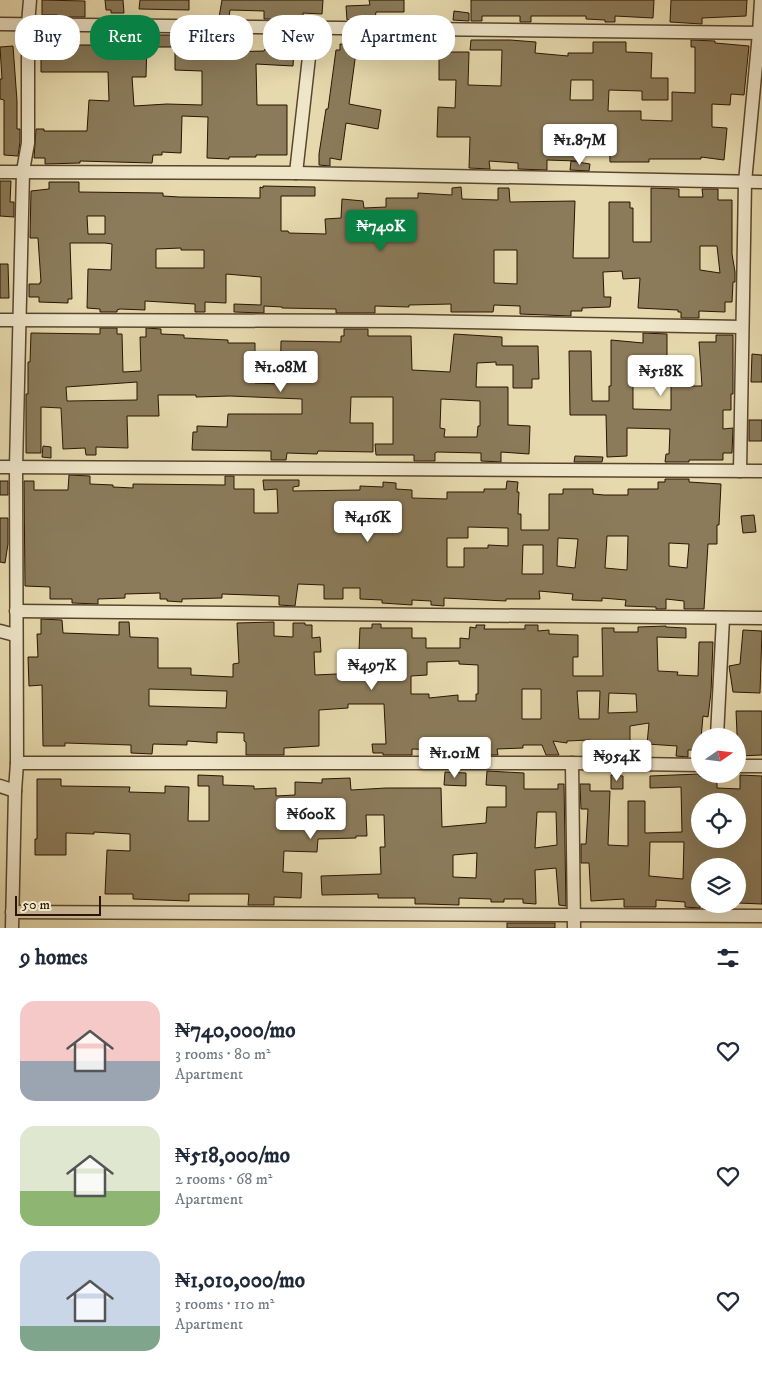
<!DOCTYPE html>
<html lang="en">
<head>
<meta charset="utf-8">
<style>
  body { margin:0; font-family:"IM FELL DW Pica",serif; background:#f2f2f3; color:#1f2937; height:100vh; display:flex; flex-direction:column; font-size:19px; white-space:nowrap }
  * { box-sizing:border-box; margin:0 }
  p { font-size:16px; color:#747a83 }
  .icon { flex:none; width:28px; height:28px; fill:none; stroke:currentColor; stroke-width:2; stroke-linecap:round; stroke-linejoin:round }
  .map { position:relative; height:928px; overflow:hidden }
  .panel { display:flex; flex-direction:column; background:#fff; flex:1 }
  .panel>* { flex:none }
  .guide { position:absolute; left:15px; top:15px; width:500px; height:45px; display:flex; gap:10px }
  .needle { width:32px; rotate:76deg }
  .fabs { position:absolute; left:691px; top:728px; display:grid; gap:10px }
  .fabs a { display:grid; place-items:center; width:55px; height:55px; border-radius:50%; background:#fff; box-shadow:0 5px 20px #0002; font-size:25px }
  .scale { position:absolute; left:15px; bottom:12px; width:86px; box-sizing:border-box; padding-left:5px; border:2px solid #291501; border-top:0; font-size:14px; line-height:18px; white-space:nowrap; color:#291501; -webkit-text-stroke:4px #efe6ca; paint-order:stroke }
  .price { position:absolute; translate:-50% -42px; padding:0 11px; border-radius:5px; background:#fff; color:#222; font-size:16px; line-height:32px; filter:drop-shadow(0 1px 2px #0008) }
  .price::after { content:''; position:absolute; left:50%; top:30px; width:15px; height:11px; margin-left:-8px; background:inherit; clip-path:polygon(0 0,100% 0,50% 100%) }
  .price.current { background:#0b8043; color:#fff }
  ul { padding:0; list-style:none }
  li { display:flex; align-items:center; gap:15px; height:125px; padding:0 20px }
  li span { display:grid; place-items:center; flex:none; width:140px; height:100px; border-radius:15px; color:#555 }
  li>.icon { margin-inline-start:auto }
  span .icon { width:60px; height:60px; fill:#fffc; stroke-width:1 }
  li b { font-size:21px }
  h2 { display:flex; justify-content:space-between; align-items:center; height:60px; padding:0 20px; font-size:21px }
  .chip { padding:0 18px; border-radius:20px; background:#fff; box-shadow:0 5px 20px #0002; font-size:18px; line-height:45px }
  .chip.current { background:#0b8043; color:#fff }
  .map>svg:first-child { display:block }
</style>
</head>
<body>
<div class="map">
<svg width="762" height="928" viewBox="0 0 762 928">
  <rect width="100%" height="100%" fill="#e6d9ad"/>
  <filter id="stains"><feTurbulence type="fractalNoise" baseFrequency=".004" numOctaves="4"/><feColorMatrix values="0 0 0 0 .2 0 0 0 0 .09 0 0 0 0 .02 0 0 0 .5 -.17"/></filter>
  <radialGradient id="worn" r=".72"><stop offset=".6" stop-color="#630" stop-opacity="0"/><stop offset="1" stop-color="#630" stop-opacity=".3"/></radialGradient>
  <g fill="#8b7b5a" stroke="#291501" fill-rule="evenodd">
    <path d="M42,0L85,1V17H57V15H42Z"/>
    <path d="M105,0H123L124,13H111V10H106Z"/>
    <path d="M140,0H189V10L139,9Z"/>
    <path d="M222,0H323L322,14L303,13V19H264V11L230,10L229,18L219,17Z"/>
    <path d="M369,0H404V12H376L375,19L347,20L346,6L370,5Z"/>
    <path d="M471,0H654L653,18L615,16V22H605V20L586,19V16H531V22H520V16H482V21H471Z"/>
    <path d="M671,0H747L746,16L702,18V24L670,22Z"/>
    <path d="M454,11L469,13V21L453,20Z"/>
    <path d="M156,35H181V40H197L198,47L228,48V52L264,51L265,49L294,50L293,66L256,64L257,105H287V155H256V157H229V159L207,158L208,117L182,116L181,153L162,152V155H153L152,163L80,161V163L45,164V158H34L36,129H44V131H87L89,100L109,101L108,72H41V42H78V45H103V50H125V52H137L138,40L147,41L146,77H132L134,106L167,104L202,105V71L175,70V47H156Z"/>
    <path d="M471,40H510L536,42L535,53L568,56V53H593V42H626V52L652,53L651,78H668V100H642V91L609,90L608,111H641V120L672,121V92L695,93V47H691V40L715,41V43L749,46L744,95L731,94L730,105L712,104V127L727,128L724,160L701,157V159H649V162H610L609,129L578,128L577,161L547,160V170L518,169V163L489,161L490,169L469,168L470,137H437L438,107L455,108L456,80H439V52H469L468,85L501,86L502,50H470ZM571,80H593V100H570Z"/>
    <path d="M340,44L353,45L352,52H356L349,104L381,110L378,129L346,123L341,160L330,158V166L319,165V154L326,109H328L336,50H340Z"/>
    <path d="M13,46L17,101V129H20V142L18,156L4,155V100L0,99V79H2L0,47Z"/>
    <path d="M571,161L590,164L589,171L570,170Z"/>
    <path d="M0,181H11L10,202H14V217L0,216Z"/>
    <path d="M49,182H79V192L163,193V196L179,197L260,198V187L263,188V186L315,187V196H281V231H288L289,233L326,234L325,219L341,218L342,199L363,201L364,208L386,207V198H418V193L452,195V188L461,187L462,199L498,200V188H509L510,202L575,201L573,258H609V202H630V208H633V242H651V188L679,189V197H703L702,189H718V200H732V254L735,272V282H733L732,302H725V312L699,311V318H681V312H678V310L638,308L640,278L623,279L622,271L603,272L604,297H611L610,307L582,308V311H571V316L520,314V306L494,305L493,312H451V304L409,305V307L375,306V313H336V309L282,308V307L264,306V313L234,312V304L261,305V277L226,274V303L205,302V312H195V304L145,301V310L120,309L117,310V312H100V309L87,308L88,269L111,270L112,244L105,243H70L72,299H68V303L39,302V297H29V284H40V282H41L38,238H30L31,191L49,189ZM87,216H105V234H88ZM700,246H717L720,273L700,270ZM181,248V250H204V268H156V249ZM494,250H517V284L494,283Z"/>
    <path d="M0,264H8L9,298H0Z"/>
    <path d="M100,328H117V334H122L123,372L141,371L140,337H146V328L161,329V334L184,335V338L228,340V343H255V383L280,384L281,341L341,342V336H344V329H368V336H411L412,370L450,372L454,334L502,337V346H538L539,379H532V388H513V365H496V362L477,363L476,387H508V425L530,426L529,454L501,452V462L481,461V453L437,452L435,453V461H414V455H376L375,444H393V397H351L350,423H373V452L318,451L317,454L287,453L286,460H271V451L192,450L193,432H197V426L227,427L228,414H302V399L230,396L196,397V395H158L159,416H127L128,448L96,447V455H86L85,448L63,449L61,408L41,407V453H26V394H28V362H30L31,333L100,334ZM137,382V400L67,401L66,387ZM441,399L480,401V426H478L477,437H444L445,429L440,428Z"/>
    <path d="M643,333L667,334V383H633V409L671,410V386H702L699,342H716V335H733V394H731V410H723V429L733,428L732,453H723V460H689V462H665L666,454H669L670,429L627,428V456L607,457L606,415H570L569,351H591L592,401H609V386H611V340L643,343Z"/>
    <path d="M752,354L762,355V382H751Z"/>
    <rect x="749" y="420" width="13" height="21"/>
    <path d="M43,446L51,447V458L42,457Z"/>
    <path d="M575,456L603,457L602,462H574Z"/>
    <path d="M69,475L90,476V484L113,485V487L133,488V484L225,485V476H234V489H254V513H278L277,489L264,490L263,480H299V486L293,487V491L360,490V486L383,487V482L396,483V489L412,490V498L447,499V492H484V489H506L507,481L518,482L517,492H519L518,514H521V530H549V494H563V489H593V494L604,495H628V489H658V482H665V479H689V482L721,484L719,525H717V544H708L704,609H684V601L666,599V609H656V607L625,606L626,600L602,598V601L572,600L573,594L539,591L540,599H506V601L444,598V606L431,605V601L412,600V605L382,603V600L360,599V588H343V599H324V585L298,584L295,606L279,605V596L222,594V598L182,599V602L167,601V599H160V593L125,594V598L98,599V604L72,603V599H50V587L25,586L24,481H34V490H68ZM468,527L508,528V546L488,545V548H464V567H447V538H468ZM607,536H628L627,570L605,568ZM558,538L578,539L575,568L557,566ZM669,543L689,544L687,568L669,566ZM523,545H543V574H522Z"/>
    <rect x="0" y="481" width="8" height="14"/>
    <path d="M754,515L756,532L743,533L741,516Z"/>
    <path d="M0,518H8V544L5,563L0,562Z"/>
    <path d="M41,619L62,620L63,633L119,635V622H129L130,637L158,638V668H191V675L233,677V664L239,663L237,623L274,622V636L293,637V623H305V625H312V638L320,637L321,652H314L315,675L358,673L360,628H372V624H381V628H412V638H426V648H460V638L469,639L470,627L476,628V625H485L484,629H525V625H538V631L549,630V634L578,635V657H573V676H603L602,628H614V632H638V627L666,626V627L686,628V638L657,637L658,671L678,672L677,675L698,676L699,642H713L711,692L708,717L703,716L700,750H688V757L676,756L677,746L647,744L649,723L630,726V745L600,746V747L590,746V740L567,741V743L553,741L559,755H546L542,745H523V748L497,749L498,755H474L473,742L443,743V750L412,749V755H383V753H373L372,744H386L384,704H348V708L319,710V746L284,748V755H246V742L244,741V733L217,732V743L187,741V745L153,744L152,754L131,753V745L65,743V746H43L42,685L29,686L28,657H38L37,634H41ZM459,661V664L478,665V694H476V701H458V695L429,698V694H411V676L427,675V662ZM149,689L227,691L226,708L149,706ZM522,689H541V719H522ZM577,691H600L599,719H579ZM609,693L636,694L637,712L608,713Z"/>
    <path d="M743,630L762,631L760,693L733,692L729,666L740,664Z"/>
    <path d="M736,711H762V755L738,756Z"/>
    <path d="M487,771L524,773V789H558V784H564L566,906L559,905L556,868L535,870L536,904L523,903V899H504V902H491V899L459,898V905L425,904H415V898H378V894L322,895L321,876L381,874L380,847H385L384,815H366L367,836H356V838L318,839L317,852L284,851L283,872L302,873L301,898L274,897V905H248L249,894H189V901L133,899V894H105L107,850L130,851V834L94,832V834L66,833V855H35V839H37V779H61V786L130,787L129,792L165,793V786L189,787L188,821H209V786H198V775L223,776V785L254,786V789L276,788V796L295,795V782L322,783V779L350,778L351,790L386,788H441L442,827L486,823L487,807H506V786L486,785ZM537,812H556L557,845L535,848ZM477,853L476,878L453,877V855Z"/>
    <path d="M445,772L466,773V786L444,785Z"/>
    <path d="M699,774V776L717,777V788L740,789V775L762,776V904L738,903V866H700V908L685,907V902L656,900V907H624V899L591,901L589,863H581V844H586L588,809H581L580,784H590V791H610L608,845L628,846V801H645V833L682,832L681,787L650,788V776ZM700,801H738V839H700ZM650,842H684L683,879L649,876Z"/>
    <path d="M611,775L623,776V789H611Z"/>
    <rect x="507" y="923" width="48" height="5"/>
  </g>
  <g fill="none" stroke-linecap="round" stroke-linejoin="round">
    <g stroke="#58462c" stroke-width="15">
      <g id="street">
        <path d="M0,24L762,33"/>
        <path d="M0,172L296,173L762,182"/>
        <path d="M296,173L310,48V28"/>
        <path d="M0,320L407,321L742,327"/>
        <path d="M0,467L762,471"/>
        <path d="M740,471L745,182L759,33L761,0"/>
        <path d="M16,611L762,618"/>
        <path d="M0,631L15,635"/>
        <path d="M717,736L723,618"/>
        <path d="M17,763H572L700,765"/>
        <path d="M572,763L574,928"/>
        <path d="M738,766H762"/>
        <path d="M0,786L15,791"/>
        <path d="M12,912L762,916"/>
        <path d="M12,928L15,791L17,763L16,467L23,171L28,143V24L30,0"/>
      </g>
    </g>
    <use href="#street" stroke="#efe6ca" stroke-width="12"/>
  </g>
  <rect width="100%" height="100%" filter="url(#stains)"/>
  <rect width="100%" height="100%" fill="url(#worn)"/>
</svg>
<div class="fabs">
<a><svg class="needle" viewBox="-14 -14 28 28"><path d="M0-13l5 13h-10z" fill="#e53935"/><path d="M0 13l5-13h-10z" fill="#747a83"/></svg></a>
<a><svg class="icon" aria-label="locate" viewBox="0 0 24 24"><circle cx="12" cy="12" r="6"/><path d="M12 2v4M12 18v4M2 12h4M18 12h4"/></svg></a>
<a><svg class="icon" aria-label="layers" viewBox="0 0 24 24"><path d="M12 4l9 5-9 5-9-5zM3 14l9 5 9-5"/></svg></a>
</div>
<div class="scale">50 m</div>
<b class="price" style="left:580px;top:166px">₦1.87M</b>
<b class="price current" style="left:381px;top:252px">₦740K</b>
<b class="price" style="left:281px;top:393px">₦1.08M</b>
<b class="price" style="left:661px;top:397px">₦518K</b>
<b class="price" style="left:368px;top:543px">₦416K</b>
<b class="price" style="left:372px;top:691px">₦497K</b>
<b class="price" style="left:455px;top:779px">₦1.01M</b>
<b class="price" style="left:617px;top:782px">₦954K</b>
<b class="price" style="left:311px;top:840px">₦600K</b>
<div class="guide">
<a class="chip">Buy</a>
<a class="chip current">Rent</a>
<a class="chip">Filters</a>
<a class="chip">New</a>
<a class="chip">Apartment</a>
</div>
</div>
<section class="panel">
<h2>9 homes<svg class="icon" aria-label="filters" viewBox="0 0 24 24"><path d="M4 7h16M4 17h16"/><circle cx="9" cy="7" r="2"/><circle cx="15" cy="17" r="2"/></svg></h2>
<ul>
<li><span style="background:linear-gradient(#f6c9c9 60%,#9aa5b1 0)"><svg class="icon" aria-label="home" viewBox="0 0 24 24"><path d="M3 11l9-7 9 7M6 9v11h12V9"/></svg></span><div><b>₦740,000/mo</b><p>3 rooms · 80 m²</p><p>Apartment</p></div><svg class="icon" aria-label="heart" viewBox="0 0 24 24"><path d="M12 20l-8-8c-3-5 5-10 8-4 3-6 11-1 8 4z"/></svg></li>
<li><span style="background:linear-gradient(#dfe7d0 65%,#8fb573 0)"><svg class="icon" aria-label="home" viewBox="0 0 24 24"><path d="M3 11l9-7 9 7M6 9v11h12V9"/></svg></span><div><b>₦518,000/mo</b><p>2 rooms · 68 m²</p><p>Apartment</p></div><svg class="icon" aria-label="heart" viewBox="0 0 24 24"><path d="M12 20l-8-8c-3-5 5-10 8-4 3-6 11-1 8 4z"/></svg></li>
<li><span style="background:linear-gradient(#c9d6e8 75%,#7fa58c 0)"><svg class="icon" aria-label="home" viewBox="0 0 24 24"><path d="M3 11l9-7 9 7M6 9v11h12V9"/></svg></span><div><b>₦1,010,000/mo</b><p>3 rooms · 110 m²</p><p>Apartment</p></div><svg class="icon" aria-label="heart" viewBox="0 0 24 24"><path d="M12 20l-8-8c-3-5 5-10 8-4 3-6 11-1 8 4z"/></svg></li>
</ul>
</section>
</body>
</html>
